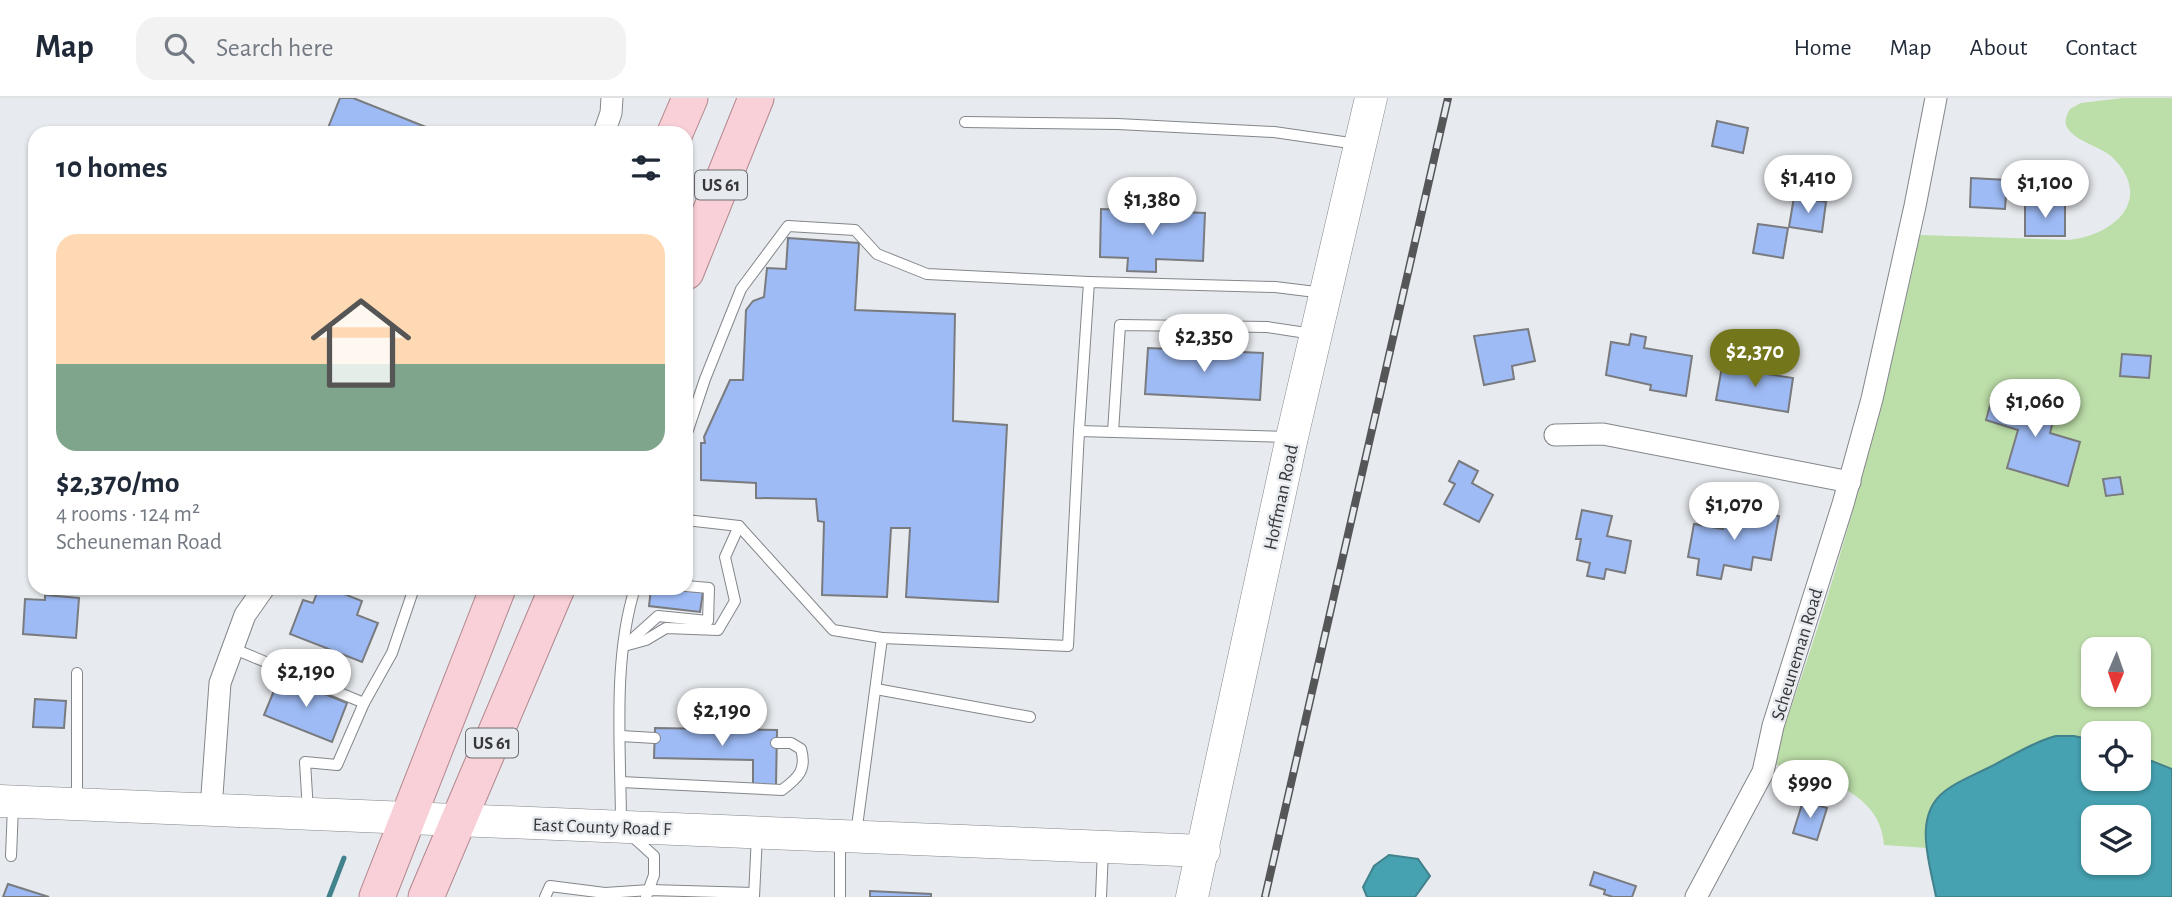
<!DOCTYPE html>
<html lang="en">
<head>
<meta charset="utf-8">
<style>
  body { margin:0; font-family:"Alegreya Sans",sans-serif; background:#f2f2f3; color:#1f2937; height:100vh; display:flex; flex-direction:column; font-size:26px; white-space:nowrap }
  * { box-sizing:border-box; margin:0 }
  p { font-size:23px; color:#747a83 }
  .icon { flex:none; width:38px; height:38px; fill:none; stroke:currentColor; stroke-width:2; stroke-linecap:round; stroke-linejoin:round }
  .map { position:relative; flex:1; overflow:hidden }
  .sheet { position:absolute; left:28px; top:28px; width:665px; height:469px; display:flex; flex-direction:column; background:#fff; border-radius:21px; box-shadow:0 2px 5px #0004 }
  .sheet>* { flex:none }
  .needle { width:46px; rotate:182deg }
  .controls { position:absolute; left:2081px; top:539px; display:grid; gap:14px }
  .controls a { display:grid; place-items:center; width:70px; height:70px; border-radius:14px; background:#fff; box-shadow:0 2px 5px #0004; font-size:35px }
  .price { position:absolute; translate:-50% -60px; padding:0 16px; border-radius:24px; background:#fff; color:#222; font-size:23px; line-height:46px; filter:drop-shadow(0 2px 4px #0008) }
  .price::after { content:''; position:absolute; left:50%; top:42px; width:21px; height:16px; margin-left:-10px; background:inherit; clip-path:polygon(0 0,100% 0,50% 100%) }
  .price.selected { background:#74761c; color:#fff }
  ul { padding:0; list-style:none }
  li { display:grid; align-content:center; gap:14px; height:371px; padding:0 28px }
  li+li { border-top:2px solid #e0e1e3 }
  li span { display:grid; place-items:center; height:217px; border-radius:21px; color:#555 }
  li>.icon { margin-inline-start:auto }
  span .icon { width:126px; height:126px; fill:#fffc; stroke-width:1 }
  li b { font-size:30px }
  h2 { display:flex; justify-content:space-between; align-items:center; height:84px; padding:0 28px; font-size:30px }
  header { display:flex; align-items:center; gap:42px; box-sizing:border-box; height:98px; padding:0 35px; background:#fff; border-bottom:2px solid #e0e1e3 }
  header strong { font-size:33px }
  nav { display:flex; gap:38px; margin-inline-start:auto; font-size:24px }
  .search { width:490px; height:63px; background:#f2f2f3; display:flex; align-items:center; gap:18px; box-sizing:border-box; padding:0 24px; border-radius:21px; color:#747a83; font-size:26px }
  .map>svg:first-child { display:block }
</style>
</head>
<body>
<header>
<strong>Map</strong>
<div class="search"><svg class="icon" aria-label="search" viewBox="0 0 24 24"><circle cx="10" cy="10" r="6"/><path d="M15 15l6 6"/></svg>Search here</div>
<nav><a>Home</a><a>Map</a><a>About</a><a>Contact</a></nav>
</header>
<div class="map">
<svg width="2172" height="799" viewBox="0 0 2172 799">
  <rect width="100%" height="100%" fill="#e7eaee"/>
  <path fill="#bcdea8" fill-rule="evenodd" d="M2123,0H2172V785L2138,765V719H2093L1926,740L1927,750L1884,747C1881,691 1814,678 1771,665C1835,493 1882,316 1920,137L2069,142C2116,137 2155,100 2111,58C2099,48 2078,44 2069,32C2063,25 2066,18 2070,11L2081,5ZM2093,551H2138V597H2093ZM2093,635H2138V681H2093Z"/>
  <g fill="#46a1b0" stroke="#42828d" stroke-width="2" fill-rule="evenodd">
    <path d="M2056,638H2074L2093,642V681H2138L2139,658L2172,671V799H1936C1930,765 1912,718 1945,693C1958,683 1974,677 1988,670C2010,659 2033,644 2056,638ZM2093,719H2138V765H2093Z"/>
    <path d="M1389,757L1418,761L1430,778L1415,799H1367L1363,789L1374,768Z"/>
  </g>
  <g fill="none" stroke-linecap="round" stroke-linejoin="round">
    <path stroke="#42828d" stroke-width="5" d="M329,799L344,760"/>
  </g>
  <g fill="#9ebbf5" stroke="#797b7f" stroke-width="2">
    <path d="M340,0H353L441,35H326Z"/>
    <path d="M1717,23L1748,30L1743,55L1712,48Z"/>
    <path d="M1971,80L2007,82L2005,111L1970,109Z"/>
    <path d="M1794,99L1826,104L1822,134L1789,129Z"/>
    <rect x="2025" y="105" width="40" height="33"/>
    <path d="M1101,111L1205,115L1203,163L1156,161V174L1127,173L1128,160L1100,159Z"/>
    <path d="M1758,126L1788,130L1783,160L1753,155Z"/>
    <path d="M788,140L859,145L855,212L955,216L953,323L1007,327L998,504L906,499L910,430H891L887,499L822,497L824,424L818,423L816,401L756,400V385L701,382V345H705L704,339L730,282H743L746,212L753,203L764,199L767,170L786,171Z"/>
    <path d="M1528,231L1535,263L1512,268L1514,281L1484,287L1474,238Z"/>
    <path d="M1631,236L1646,239L1644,250L1692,258L1686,298L1650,292L1651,287L1606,277L1611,244L1629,247Z"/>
    <path d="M1148,250L1263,255L1260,302L1145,296Z"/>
    <path d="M2122,256L2151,258L2149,280L2120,278Z"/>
    <path d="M1722,269L1793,280L1788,314L1716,302Z"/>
    <path d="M1994,293L2056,312L2050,335L2080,344L2068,388L2007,370L2018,332L1986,322Z"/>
    <path d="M1459,363L1478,373L1472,385L1493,397L1479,424L1444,406L1455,386L1449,383Z"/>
    <path d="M2120,379L2123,396L2106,398L2103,381Z"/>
    <path d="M1727,409L1779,418L1771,462L1753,459L1751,472L1724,467L1721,481L1697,477L1699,461L1688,459L1694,426L1723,431Z"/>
    <path d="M1582,412L1612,418L1607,438L1631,443L1625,475L1606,471L1604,481L1587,478L1590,465L1577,462L1581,441H1576Z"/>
    <path d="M319,490H329L362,503L357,517L378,525L362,564L290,536L303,502L313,505Z"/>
    <path d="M651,490L703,494L700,514L649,508Z"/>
    <path d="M45,497L79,500L76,540L23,536L25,501L45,502Z"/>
    <path d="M280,578L347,605L332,644L264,617Z"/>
    <path d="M35,601L66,603L64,630L33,629Z"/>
    <path d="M655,630L777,632L776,687H753V662L654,660Z"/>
    <path d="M1803,703L1827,710L1817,742L1793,735Z"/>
    <path d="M1594,774L1636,788L1632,799H1613L1604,796L1605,792L1590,787Z"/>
    <path d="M8,786L49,799H3Z"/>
    <path d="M870,793L931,796V799H870Z"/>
  </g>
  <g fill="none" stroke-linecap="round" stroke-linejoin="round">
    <g stroke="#83868a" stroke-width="12">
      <g id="lane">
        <path d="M965,24L1118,26L1274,34L1357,46"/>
        <path d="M1079,333L1089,184L1275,189L1324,195"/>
        <path d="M1113,334L1120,227L1267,229L1313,236"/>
        <path d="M686,338L705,281L741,191L788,128L855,132L877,156L927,176L1089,184"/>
        <path d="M686,422L739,428L833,532L882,540"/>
        <path d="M635,490C612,563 621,652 621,728L654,758V777L646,799"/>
        <path d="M629,544L658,518L708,523L709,490L686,488"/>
        <path d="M624,548L646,542L666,530L718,532L735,503L725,459L739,428"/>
        <path d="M232,550L364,605"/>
        <path d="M876,591L1030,619"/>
        <path d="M621,638L655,640"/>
        <path d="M621,684L782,692C798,680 807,672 801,651L791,645H776"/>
        <path d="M77,703V575"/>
        <path d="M308,713L305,664L337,667L364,605L392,555L414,490"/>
        <path d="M856,736L882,540L1068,548L1079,333L1290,339"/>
        <path d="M11,758L13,708"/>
        <path d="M545,799L550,788L605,795L650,792L754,795"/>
        <path d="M754,799L757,737"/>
        <path d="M840,799V740"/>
        <path d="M1101,799L1103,752"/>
      </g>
    </g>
    <g stroke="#83868a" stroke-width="23">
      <g id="street">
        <path d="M604,35L611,15L612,0"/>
        <path d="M1555,337L1603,336L1850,384"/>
        <path d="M211,711L220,585L245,517L264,490"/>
        <path d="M1696,799L1763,674L1773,628L1843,406L1872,301L1915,108L1936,0"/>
      </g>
    </g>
    <g stroke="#83868a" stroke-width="33">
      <g id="secondary">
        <path d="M0,703L1204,753"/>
        <path d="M1192,799L1292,339L1371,0"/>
      </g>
    </g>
    <g stroke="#b2868e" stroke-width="37">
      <g id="primary">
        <path d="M675,35L690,0"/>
        <path d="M686,174L756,0"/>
        <path d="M377,799L498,490"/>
        <path d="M426,799L557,490"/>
      </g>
    </g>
    <use href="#lane" stroke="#fff" stroke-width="10"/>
    <use href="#street" stroke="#fff" stroke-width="21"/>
    <use href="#secondary" stroke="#fff" stroke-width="32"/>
    <use href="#primary" stroke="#f9d0d7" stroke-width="35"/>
    <g stroke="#545658" stroke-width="8">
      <path id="rail" d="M1265,799L1448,0"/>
    </g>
    <use href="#rail" stroke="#e7eaee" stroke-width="5" stroke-dasharray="16" stroke-linecap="butt"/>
  </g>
  <g text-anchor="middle" stroke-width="5" stroke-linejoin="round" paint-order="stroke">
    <g fill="#e7eaee" stroke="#6c6d70" stroke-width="2">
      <rect x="695" y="72.5" width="52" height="29" rx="5"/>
      <rect x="466" y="630.5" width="52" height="29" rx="5"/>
    </g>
    <g font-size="18" font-weight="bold" fill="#37383a">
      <text x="721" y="93">US 61</text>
      <text x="492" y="651">US 61</text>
    </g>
    <g font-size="19" fill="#37383a" stroke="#e7eaee">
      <text transform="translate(1280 399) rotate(-78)" y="7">Hoffman Road</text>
      <text transform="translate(1796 556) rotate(-73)" y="7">Scheuneman Road</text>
      <text transform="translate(602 728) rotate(2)" y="7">East County Road F</text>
    </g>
  </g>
</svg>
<div class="controls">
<a><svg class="needle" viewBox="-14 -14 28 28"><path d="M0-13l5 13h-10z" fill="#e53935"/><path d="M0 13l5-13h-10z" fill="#747a83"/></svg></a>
<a><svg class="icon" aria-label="locate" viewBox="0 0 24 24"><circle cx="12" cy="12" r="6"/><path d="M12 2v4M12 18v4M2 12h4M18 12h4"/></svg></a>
<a><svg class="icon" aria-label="layers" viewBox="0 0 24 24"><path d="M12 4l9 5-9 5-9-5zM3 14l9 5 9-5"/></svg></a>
</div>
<b class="price" style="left:1808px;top:117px">$1,410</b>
<b class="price" style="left:2045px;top:122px">$1,100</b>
<b class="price" style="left:1152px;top:139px">$1,380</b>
<b class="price" style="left:1204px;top:276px">$2,350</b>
<b class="price selected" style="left:1755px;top:291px">$2,370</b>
<b class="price" style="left:2035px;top:341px">$1,060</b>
<b class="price" style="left:1734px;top:444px">$1,070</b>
<b class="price" style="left:306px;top:611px">$2,190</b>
<b class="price" style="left:722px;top:650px">$2,190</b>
<b class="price" style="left:1810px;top:722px">$990</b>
<section class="sheet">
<h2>10 homes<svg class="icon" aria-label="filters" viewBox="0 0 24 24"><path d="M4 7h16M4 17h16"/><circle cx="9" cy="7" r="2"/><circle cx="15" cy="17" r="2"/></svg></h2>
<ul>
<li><span style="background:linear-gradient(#ffd9b3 60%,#7fa58c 0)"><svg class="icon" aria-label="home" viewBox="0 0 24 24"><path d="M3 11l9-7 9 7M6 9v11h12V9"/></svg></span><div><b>$2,370/mo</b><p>4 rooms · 124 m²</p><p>Scheuneman Road</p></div></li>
</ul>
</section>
</div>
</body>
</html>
